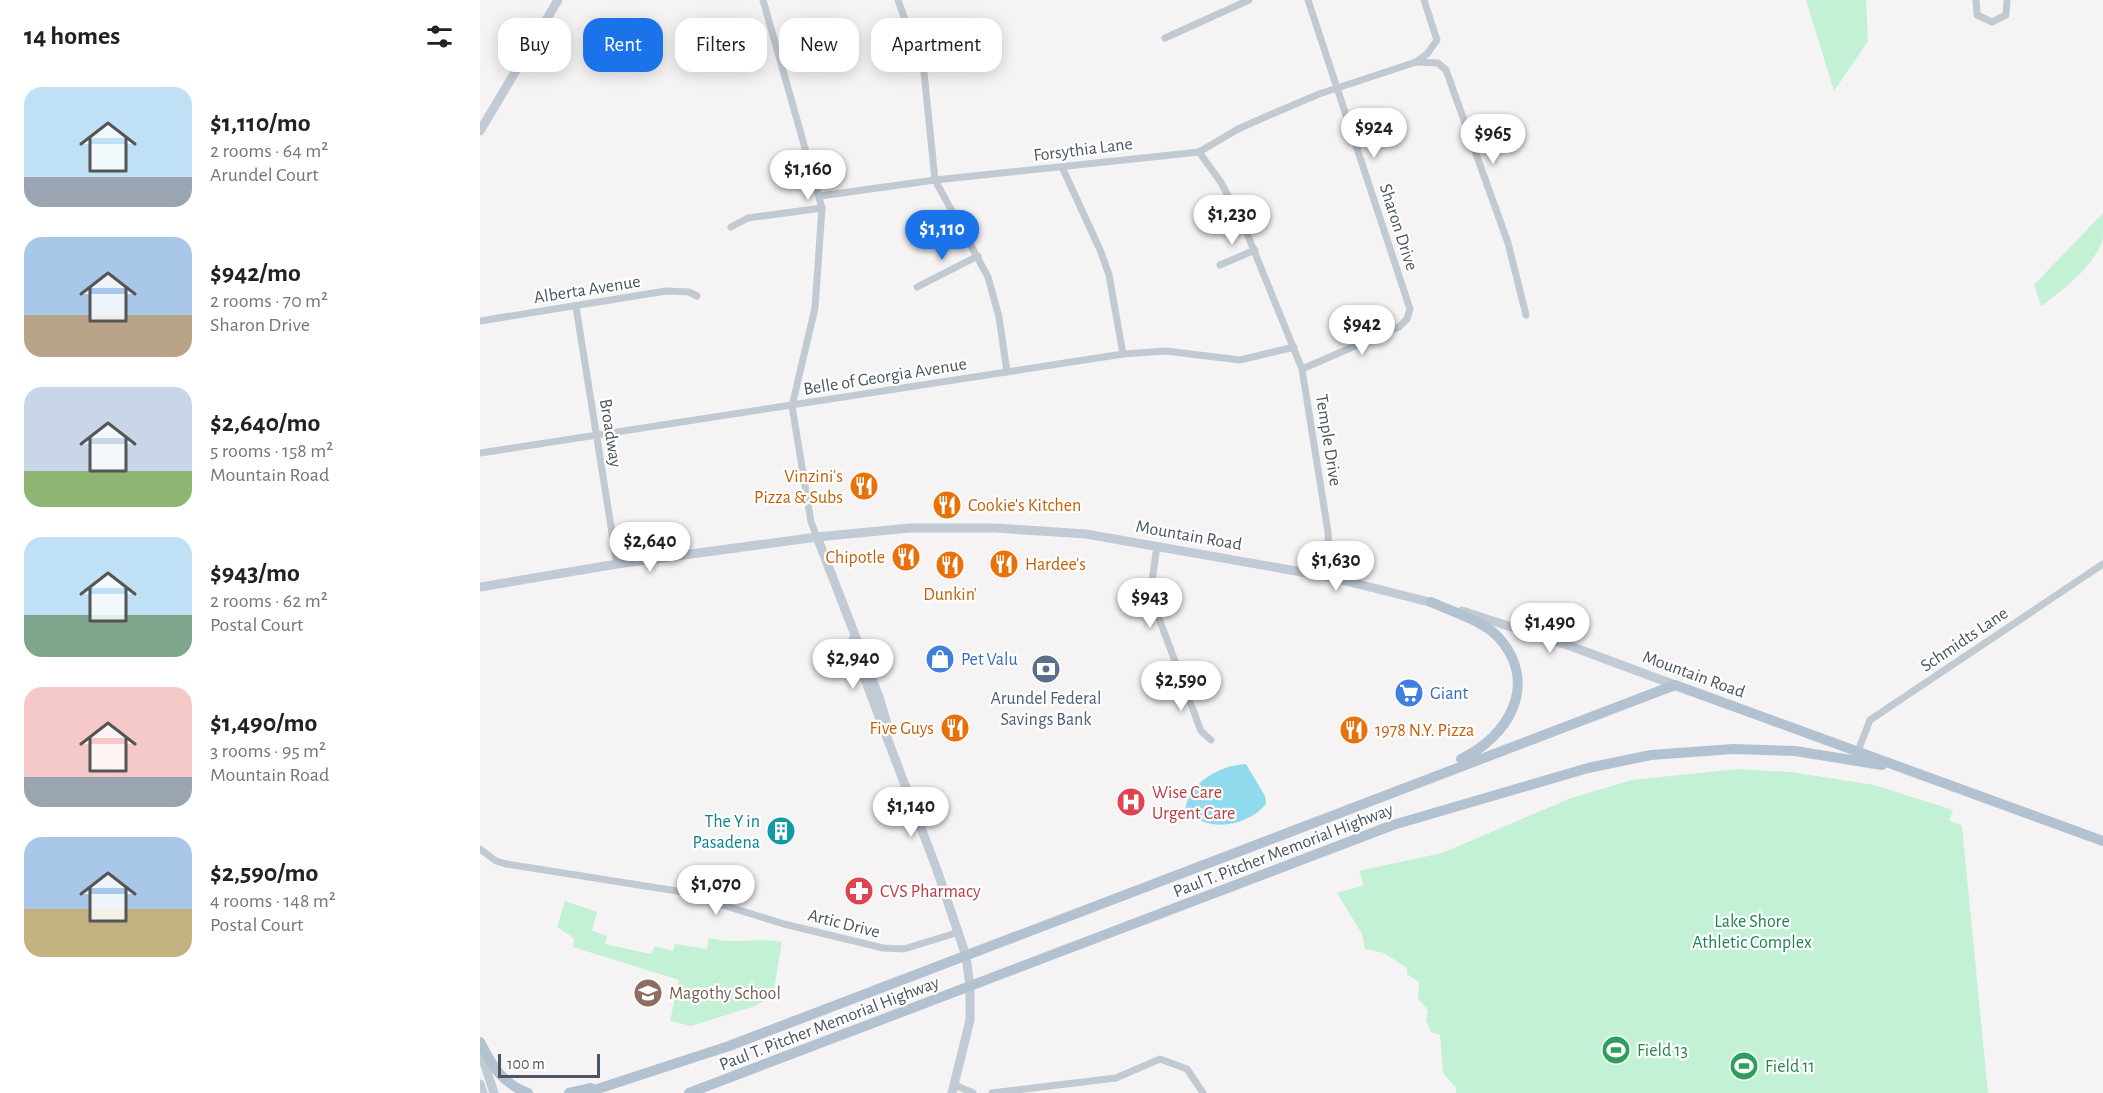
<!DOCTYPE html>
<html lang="en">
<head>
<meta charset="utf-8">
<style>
  body { margin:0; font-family:"Alegreya Sans",sans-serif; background:#f2f2f2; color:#222; height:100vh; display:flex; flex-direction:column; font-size:22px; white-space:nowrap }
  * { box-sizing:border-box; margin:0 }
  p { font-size:20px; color:#767676 }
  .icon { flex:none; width:33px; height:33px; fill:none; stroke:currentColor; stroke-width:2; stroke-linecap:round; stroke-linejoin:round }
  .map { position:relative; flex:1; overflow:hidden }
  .details { display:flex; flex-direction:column; background:#fff; width:480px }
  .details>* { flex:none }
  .hud { position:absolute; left:18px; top:18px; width:570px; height:54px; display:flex; gap:12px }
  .scale { position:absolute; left:18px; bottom:15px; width:102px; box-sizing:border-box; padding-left:6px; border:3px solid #4a5661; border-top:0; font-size:16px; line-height:21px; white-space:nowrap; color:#4a5661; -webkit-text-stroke:4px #fff; paint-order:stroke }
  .price { position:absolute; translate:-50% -51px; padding:0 14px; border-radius:21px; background:#fff; color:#222; font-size:20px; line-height:39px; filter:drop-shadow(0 2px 3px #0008) }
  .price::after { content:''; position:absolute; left:50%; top:36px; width:18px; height:14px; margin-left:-9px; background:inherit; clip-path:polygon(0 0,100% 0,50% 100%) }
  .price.selected { background:#1a73e8; color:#fff }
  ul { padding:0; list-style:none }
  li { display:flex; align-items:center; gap:18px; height:150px; padding:0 24px }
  li span { display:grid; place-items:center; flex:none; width:168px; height:120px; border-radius:18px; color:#555 }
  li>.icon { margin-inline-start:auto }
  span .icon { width:72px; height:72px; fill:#fffc; stroke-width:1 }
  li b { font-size:26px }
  h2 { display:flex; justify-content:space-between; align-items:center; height:72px; padding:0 24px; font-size:26px }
  .chip { padding:0 21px; border-radius:18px; background:#fff; box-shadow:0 3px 15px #0003; font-size:21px; line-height:54px }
  .chip.selected { background:#1a73e8; color:#fff }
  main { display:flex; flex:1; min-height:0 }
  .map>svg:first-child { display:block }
</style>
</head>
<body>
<main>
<section class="details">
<h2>14 homes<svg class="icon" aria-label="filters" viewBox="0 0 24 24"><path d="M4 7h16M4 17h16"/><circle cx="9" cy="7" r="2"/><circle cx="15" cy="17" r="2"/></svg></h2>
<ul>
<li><span style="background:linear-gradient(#bfe0f5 75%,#9aa5b1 0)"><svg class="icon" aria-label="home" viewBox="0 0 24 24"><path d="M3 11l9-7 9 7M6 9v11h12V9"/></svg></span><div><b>$1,110/mo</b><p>2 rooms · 64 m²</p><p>Arundel Court</p></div></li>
<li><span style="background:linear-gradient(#a9c7e8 65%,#b9a48a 0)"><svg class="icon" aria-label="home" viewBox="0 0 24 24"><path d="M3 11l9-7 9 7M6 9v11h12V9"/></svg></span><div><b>$942/mo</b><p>2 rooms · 70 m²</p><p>Sharon Drive</p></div></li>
<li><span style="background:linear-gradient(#c9d6e8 70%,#8fb573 0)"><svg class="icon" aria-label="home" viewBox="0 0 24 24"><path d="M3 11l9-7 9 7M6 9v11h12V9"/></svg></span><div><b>$2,640/mo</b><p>5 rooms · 158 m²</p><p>Mountain Road</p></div></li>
<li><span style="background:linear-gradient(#bfe0f5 65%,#7fa58c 0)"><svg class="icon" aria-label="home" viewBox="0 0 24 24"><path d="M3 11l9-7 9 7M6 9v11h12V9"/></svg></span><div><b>$943/mo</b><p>2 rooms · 62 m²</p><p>Postal Court</p></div></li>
<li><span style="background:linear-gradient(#f6c9c9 75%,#9aa5b1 0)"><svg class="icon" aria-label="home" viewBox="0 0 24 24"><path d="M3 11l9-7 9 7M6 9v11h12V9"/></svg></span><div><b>$1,490/mo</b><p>3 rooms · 95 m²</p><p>Mountain Road</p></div></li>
<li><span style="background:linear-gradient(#a9c7e8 60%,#c2b280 0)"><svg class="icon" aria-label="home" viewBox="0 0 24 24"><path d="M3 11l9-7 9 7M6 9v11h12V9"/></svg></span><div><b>$2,590/mo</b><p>4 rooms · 148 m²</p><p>Postal Court</p></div></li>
</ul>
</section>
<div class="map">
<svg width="1623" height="1093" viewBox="0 0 1623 1093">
  <rect width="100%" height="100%" fill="#f5f3f3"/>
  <g fill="#c3f1d5">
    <path d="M1326,0H1386L1388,41L1354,91Z"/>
    <path d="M1623,213C1623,221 1623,230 1623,237C1618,263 1582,291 1561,306L1554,285Z"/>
    <path d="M1258,769L1311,772L1394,785L1473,810L1469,820L1482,826L1508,1093H976V1088L963,1073L960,1035L951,1032L946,1020L948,1010L938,999L939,982L927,974V968L904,953L885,949L882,934L857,893L884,885L879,871L962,853L1091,798L1152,780Z"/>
    <path d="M85,901L117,912L112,931L127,936L125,944L171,954L175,946L193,951L195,944L227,949L229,938C257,945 276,937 302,942L293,995L275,1006L211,1026L190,1021L199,980L93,947L94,938L77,927Z"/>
  </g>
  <path fill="#90daee" d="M766,764L785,796L786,804C765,828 728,832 705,811C708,783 740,765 766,764Z"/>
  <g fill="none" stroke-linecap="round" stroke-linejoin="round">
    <g stroke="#c1cad2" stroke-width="7">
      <path d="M283,0L342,208L335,308L312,406L331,522L337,537"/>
      <path d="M418,0L444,72L455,180L508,277L519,317L527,372"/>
      <path d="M1496,0L1497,15L1512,22L1526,15L1527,0"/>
      <path d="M685,38L769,0"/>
      <path d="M936,62L958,63L966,70L1028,243L1046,315"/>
      <path d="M719,152L740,181L762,221L822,369L848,532L850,577"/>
      <path d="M582,167L621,252L629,275L643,354"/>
      <path d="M340,196L455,180L719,152L758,129L792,114L839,94L936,62L947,54L957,40L944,0"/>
      <path d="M251,227L268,218L342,208"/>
      <path d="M740,265L775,250"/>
      <path d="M437,287L498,256"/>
      <path d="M96,307L137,564"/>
      <path d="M0,321L186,291L209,292L217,296"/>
      <path d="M822,369L919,327L927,319L930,309L828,0"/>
      <path d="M0,453L643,354L686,351L760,360L814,347"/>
      <path d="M677,546L672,581L674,605L721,731L731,740"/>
      <path d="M1378,751L1390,720L1623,564"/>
      <path d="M0,849L16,861L26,864L197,891L304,924L403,948L424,949L479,932"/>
      <path d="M475,1085L493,1093"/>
      <path d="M512,1093L636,1078L680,1059L707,1069L723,1093"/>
    </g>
    <g stroke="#c1cbd6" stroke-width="9">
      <path d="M0,131L78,0"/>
      <path d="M337,537L399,697L407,724V735"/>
      <path d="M0,587L137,564L337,537L430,528H515L606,534L850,577L957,604"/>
      <path d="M982,611L1093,647L1195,685"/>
      <path d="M374,637L372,645L457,870L486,956L490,987V1020L472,1093"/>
      <path d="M0,1050L14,1093"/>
      <path d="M0,1084L3,1093"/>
    </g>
    <g stroke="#b3c2d1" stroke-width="10">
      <path d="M951,602C972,612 1005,621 1020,639C1059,685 1028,737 981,759"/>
      <path d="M0,1042C12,1066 22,1083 48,1093"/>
      <path d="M89,1093L111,1088"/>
      <path d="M105,1093L249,1046L1195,685L1623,841"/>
      <path d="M209,1093L913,825L1108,768L1171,755L1253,749L1315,751L1402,765"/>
    </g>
  </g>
  <defs>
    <g id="restaurant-disc" transform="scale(1.5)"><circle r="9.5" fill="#e8710a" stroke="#fff"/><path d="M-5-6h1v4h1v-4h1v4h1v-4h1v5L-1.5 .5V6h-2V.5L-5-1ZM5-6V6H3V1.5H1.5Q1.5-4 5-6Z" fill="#fff"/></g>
    <g id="shop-disc" transform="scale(1.5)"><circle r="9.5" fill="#3f7fe0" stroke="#fff"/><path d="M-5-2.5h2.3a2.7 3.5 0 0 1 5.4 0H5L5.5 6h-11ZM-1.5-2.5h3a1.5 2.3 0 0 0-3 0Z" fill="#fff"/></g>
    <g id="bank-disc" transform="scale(1.5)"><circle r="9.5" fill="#5c6f8a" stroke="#fff"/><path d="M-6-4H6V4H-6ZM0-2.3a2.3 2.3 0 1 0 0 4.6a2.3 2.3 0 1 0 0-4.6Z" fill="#fff"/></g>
    <g id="supermarket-disc" transform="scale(1.5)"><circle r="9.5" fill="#3f7fe0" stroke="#fff"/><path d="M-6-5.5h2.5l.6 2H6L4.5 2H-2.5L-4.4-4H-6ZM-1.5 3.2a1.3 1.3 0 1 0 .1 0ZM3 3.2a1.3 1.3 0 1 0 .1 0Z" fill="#fff"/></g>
    <g id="hospital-disc" transform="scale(1.5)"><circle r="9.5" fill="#e0444e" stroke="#fff"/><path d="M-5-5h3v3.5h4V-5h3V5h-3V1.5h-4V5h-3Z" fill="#fff"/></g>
    <g id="building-disc" transform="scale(1.5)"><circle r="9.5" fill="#0f9aa8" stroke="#fff"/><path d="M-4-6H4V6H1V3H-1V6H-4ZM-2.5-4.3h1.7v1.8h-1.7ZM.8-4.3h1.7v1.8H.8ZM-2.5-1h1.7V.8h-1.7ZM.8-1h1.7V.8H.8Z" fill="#fff"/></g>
    <g id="pharmacy-disc" transform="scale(1.5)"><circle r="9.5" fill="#e0444e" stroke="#fff"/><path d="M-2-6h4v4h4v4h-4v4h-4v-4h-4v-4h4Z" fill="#fff"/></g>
    <g id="school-disc" transform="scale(1.5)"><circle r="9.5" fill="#8d6e63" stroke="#fff"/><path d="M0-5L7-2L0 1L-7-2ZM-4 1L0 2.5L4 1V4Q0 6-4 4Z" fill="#fff"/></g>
    <g id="stadium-disc" transform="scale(1.5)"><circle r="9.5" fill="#2e9e5b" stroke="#fff"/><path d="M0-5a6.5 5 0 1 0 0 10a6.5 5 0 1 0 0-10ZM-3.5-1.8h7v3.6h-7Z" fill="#fff"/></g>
  </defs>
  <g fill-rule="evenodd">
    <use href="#restaurant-disc" x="384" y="486"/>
    <use href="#restaurant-disc" x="467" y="505"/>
    <use href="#restaurant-disc" x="426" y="557"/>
    <use href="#restaurant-disc" x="524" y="564"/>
    <use href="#restaurant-disc" x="470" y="565"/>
    <use href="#shop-disc" x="460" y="659"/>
    <use href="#bank-disc" x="566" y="669"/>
    <use href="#supermarket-disc" x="929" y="693"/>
    <use href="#restaurant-disc" x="475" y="728"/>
    <use href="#restaurant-disc" x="874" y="730"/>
    <use href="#hospital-disc" x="651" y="802"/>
    <use href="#building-disc" x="301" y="831"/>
    <use href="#pharmacy-disc" x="379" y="891"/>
    <use href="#school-disc" x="168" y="993"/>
    <use href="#stadium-disc" x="1136" y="1050"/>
    <use href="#stadium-disc" x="1264" y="1066"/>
  </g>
  <g text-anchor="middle" stroke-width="4.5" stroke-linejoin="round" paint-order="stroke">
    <g font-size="18" fill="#4a5661" stroke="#fff">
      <text transform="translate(603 149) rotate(-7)" y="6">Forsythia Lane</text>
      <text transform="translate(919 227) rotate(72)" y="6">Sharon Drive</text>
      <text transform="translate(107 289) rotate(-9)" y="6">Alberta Avenue</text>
      <text transform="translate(405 376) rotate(-9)" y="6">Belle of Georgia Avenue</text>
      <text transform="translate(131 433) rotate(81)" y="6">Broadway</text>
      <text transform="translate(849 440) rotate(81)" y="6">Temple Drive</text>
      <text transform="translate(709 535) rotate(10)" y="6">Mountain Road</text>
      <text transform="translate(1484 639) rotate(-34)" y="6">Schmidts Lane</text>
      <text transform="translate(1214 674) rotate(20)" y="6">Mountain Road</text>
      <text transform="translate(803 850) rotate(-21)" y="6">Paul T. Pitcher Memorial Highway</text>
      <text transform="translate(364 923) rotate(14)" y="6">Artic Drive</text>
      <text transform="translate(349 1023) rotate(-21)" y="6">Paul T. Pitcher Memorial Highway</text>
    </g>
    <g font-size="18" fill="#c56008" stroke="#fff" text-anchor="end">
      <text x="363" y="482">Vinzini's<tspan x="363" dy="21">Pizza &amp; Subs</tspan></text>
      <text x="488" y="511" text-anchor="start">Cookie's Kitchen</text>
      <text x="405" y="563">Chipotle</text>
      <text x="545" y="570" text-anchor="start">Hardee's</text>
      <text x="470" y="600" text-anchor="middle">Dunkin'</text>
      <text x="454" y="734">Five Guys</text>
      <text x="895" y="736" text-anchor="start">1978 N.Y. Pizza</text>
    </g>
    <g font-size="18" fill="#366cbe" stroke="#fff" text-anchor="start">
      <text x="481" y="665">Pet Valu</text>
      <text x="950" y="699">Giant</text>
    </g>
    <g font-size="18" fill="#4e5e75" stroke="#fff">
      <text x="566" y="704">Arundel Federal<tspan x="566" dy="21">Savings Bank</tspan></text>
    </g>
    <g font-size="18" fill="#be3a42" stroke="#fff" text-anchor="start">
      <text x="672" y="798">Wise Care<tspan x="672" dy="21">Urgent Care</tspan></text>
      <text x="400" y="897">CVS Pharmacy</text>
    </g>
    <g font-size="18" fill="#0d838f" stroke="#fff" text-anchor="end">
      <text x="280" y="827">The Y in<tspan x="280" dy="21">Pasadena</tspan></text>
    </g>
    <g font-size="18" fill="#17864f" stroke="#fff">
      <text x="1272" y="927">Lake Shore<tspan x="1272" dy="21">Athletic Complex</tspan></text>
    </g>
    <g font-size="18" fill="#785e54" stroke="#fff" text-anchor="start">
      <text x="189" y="999">Magothy School</text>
    </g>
    <g font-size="18" fill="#27864d" stroke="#fff" text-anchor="start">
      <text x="1157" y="1056">Field 13</text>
      <text x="1285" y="1072">Field 11</text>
    </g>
  </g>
</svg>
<div class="scale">100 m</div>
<b class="price" style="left:894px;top:159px">$924</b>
<b class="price" style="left:1013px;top:165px">$965</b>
<b class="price" style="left:328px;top:201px">$1,160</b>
<b class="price" style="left:752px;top:246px">$1,230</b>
<b class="price selected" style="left:462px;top:261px">$1,110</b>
<b class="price" style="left:882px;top:356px">$942</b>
<b class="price" style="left:170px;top:573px">$2,640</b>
<b class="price" style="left:856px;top:592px">$1,630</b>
<b class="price" style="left:670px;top:629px">$943</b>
<b class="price" style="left:1070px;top:654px">$1,490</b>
<b class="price" style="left:373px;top:690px">$2,940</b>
<b class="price" style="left:701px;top:712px">$2,590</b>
<b class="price" style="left:431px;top:838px">$1,140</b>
<b class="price" style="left:236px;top:916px">$1,070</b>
<div class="hud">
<a class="chip">Buy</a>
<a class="chip selected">Rent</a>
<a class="chip">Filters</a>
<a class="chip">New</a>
<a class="chip">Apartment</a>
</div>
</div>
</main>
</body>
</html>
